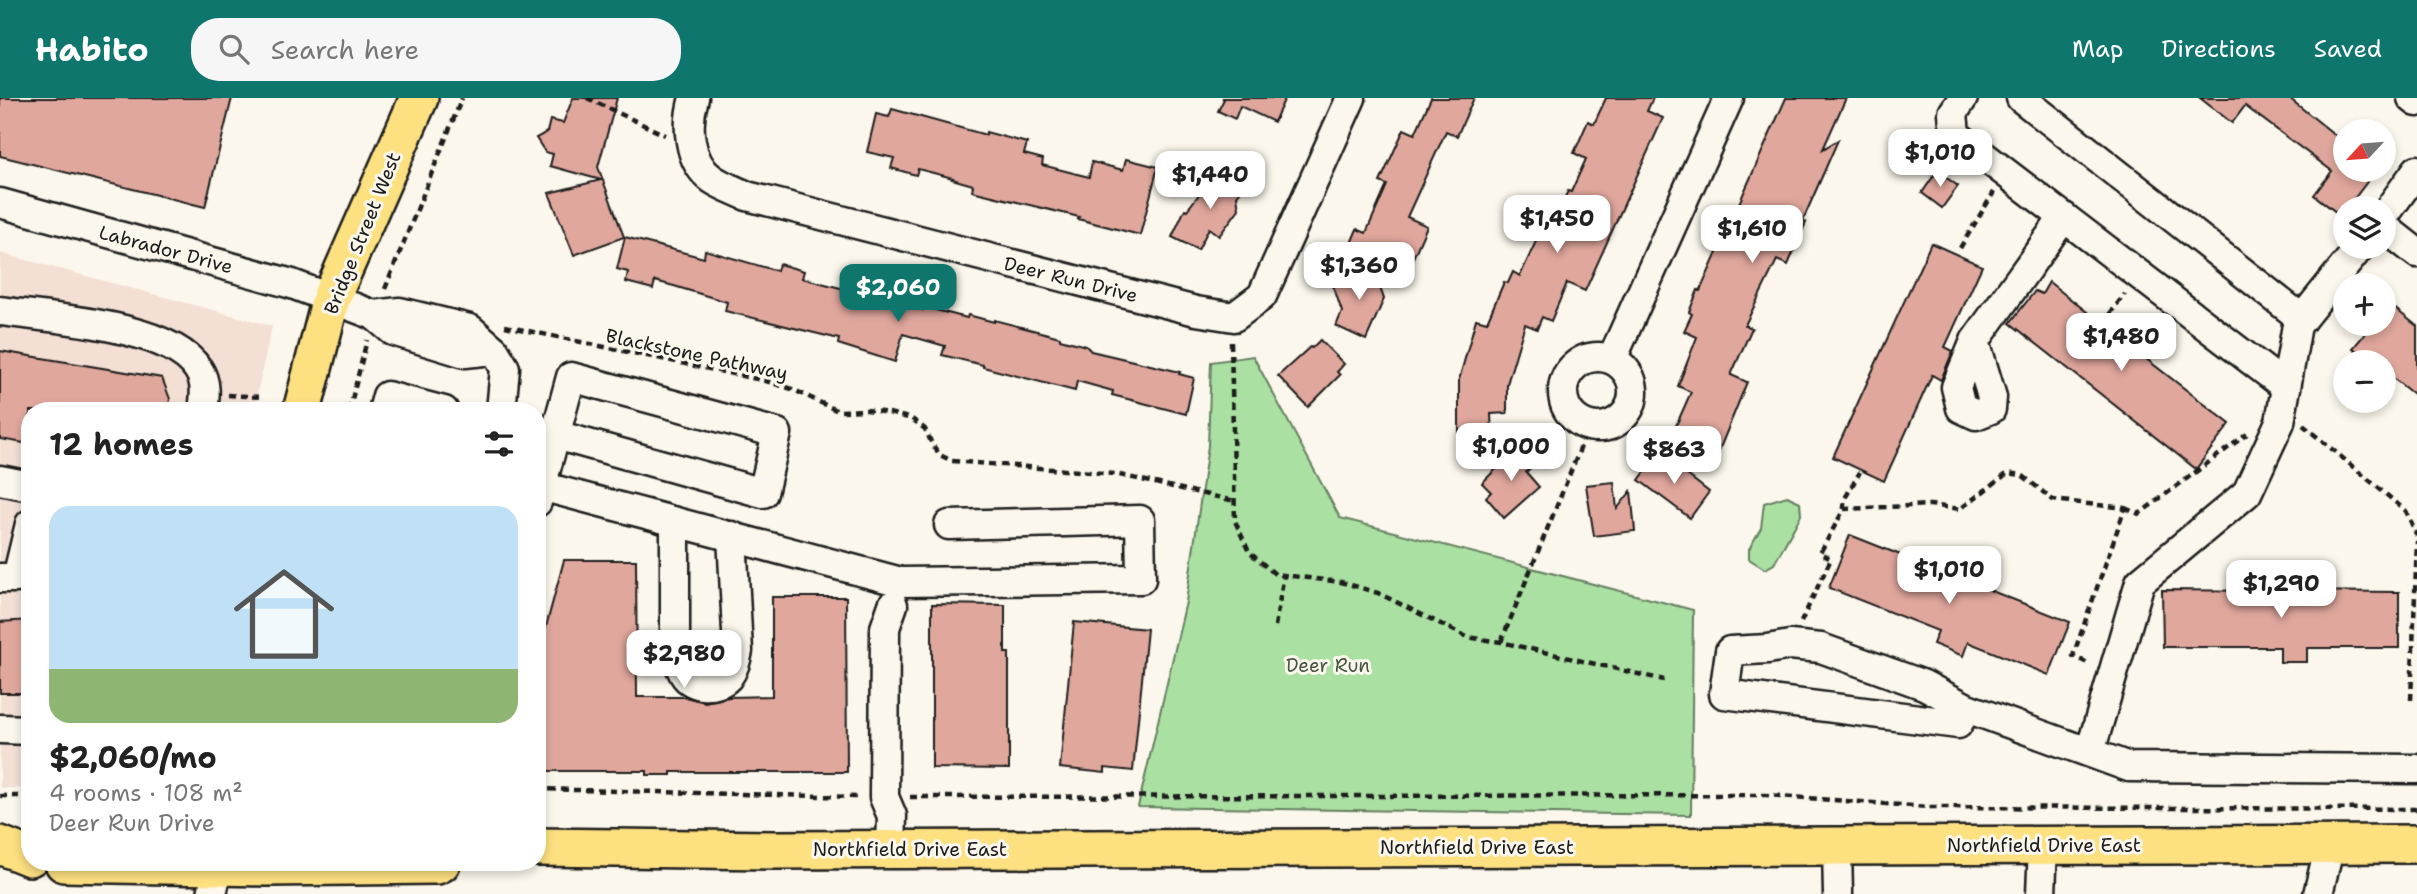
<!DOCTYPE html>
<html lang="en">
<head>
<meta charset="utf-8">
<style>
  body { margin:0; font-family:"Shantell Sans",sans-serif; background:#f6f6f6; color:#222; height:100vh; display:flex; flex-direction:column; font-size:26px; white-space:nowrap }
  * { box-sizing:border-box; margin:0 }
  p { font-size:23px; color:#767676 }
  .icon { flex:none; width:38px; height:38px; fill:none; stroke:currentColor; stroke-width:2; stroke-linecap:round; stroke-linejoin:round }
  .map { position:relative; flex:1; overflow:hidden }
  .details { position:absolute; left:21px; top:304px; width:525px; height:469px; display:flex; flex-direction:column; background:#fff; border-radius:28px; box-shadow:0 4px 10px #0003 }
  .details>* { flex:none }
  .needle { width:46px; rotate:244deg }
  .controls { position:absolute; left:2333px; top:21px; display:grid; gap:14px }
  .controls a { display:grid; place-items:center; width:63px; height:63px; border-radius:50%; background:#fff; box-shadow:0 4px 10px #0003; font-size:35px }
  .price { position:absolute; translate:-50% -60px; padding:0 16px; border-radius:14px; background:#fff; color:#222; font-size:23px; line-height:46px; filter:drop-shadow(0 2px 4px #0008) }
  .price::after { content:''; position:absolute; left:50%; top:42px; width:21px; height:16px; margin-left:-10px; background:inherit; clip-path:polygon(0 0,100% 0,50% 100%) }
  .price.current { background:#0f766e; color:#fff }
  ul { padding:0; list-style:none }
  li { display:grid; align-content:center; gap:14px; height:371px; padding:0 28px }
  li span { display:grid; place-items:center; height:217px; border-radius:21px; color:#555 }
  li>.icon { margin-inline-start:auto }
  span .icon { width:126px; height:126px; fill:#fffc; stroke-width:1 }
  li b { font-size:30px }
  h2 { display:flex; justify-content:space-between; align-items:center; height:84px; padding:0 28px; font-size:30px }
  header { display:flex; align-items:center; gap:42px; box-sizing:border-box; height:98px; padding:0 35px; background:#0f766e; color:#fff }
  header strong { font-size:33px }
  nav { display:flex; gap:38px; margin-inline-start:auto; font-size:24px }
  .search { width:490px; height:63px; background:#f6f6f6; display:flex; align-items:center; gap:18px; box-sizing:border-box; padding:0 24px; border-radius:28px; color:#767676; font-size:26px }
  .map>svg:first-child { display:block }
</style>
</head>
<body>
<header>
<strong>Habito</strong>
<div class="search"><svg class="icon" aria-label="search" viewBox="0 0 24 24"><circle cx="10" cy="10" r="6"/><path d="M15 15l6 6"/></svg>Search here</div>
<nav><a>Map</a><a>Directions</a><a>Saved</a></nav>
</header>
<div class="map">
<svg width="2417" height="796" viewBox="0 0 2417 796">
  <rect width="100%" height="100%" fill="#fbf7ec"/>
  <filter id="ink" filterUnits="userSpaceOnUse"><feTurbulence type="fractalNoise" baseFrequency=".0143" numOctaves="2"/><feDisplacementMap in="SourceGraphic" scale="14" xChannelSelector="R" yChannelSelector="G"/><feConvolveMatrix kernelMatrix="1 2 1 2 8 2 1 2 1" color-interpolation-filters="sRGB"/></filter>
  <g filter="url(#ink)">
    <path fill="#f3dfd4" d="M0,155L272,228L253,313H30V690H0Z"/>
    <g fill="#abe0a3" stroke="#647e60" stroke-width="2">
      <path d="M1253,258L1340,420L1693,512L1691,717L1138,709L1186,504L1208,348L1211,264Z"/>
      <path d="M1787,398L1800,404L1801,417L1774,466L1765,471L1749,461V451L1761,430L1764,405Z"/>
    </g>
    <g fill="#e0a79d" stroke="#1c1c1c" stroke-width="2">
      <path d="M0,0H232L205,109L0,58Z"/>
      <path d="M573,0H617L598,69L624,139L574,157L549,95L601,82L550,68L553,56L545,54L536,40L547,34L550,22L563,25Z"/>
      <path d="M1222,0H1285L1274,24L1240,8L1235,21L1218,13L1224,1Z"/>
      <path d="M1431,0H1474L1457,38L1446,33L1407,119L1427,128L1403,183L1346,157L1357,131L1366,135L1387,87L1380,84L1404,31L1415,36Z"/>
      <path d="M1606,0H1653L1647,13L1663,20L1585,193L1567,185L1551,223L1542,219L1537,231L1525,226L1507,286V315L1491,316L1492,338H1459V282L1476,221L1487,224L1504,184L1508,185L1513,174L1520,178L1555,102L1562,105L1568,93L1571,94L1586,61L1574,55L1588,23L1594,26Z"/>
      <path d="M1786,0H1846L1823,51L1838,42L1803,122L1806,124L1788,167L1777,162L1745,227L1752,230L1731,277L1747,284L1716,360L1671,339L1691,294L1678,288L1697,239L1684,233L1692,216L1689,214L1698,192L1700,193Z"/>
      <path d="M2200,0H2289L2345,45V72H2376L2341,118L2314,97L2332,73L2245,8L2232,25Z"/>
      <path d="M892,11L986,37V34L1027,45L1024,56L1043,61L1042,67L1089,79L1092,64L1123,72L1126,61L1158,69L1140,137L1078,121L1079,119L972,93L973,87L952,81L953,80L918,71L916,77L891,70L894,60L867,54L876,16L889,19Z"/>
      <path d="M1227,73L1245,87L1237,98L1239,111L1219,138L1209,130L1198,152L1172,139L1185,111L1187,112L1204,90L1206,91L1215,80L1219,83Z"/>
      <path d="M1937,73L1958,88L1942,110L1922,95Z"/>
      <path d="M625,139L704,160L705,152L777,173L779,166L804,173L802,180L852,193L854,185L883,193L881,201L923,212L924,209L967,220L968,217L994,224V222L1060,239V241L1086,248L1091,253L1180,274L1179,276L1194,280L1186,316L1112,297L1113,293L1077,283L1075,293L983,269V267L942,257L945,248L903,236L895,264L838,246L839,241L725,213L727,204L674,188L655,183L653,191L626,184L628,174L617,171Z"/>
      <path d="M1931,145L1982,168L1945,249L1953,253L1941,282L1932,277L1884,383L1833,359Z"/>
      <path d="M1373,170L1384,201L1366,242L1336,228L1342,214L1332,184Z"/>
      <path d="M2049,184L2115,236L2124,224L2150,243L2140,256L2230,326L2196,371L2010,225L2035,193L2042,196Z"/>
      <path d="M2384,202L2417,228V299L2384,273V264H2372L2353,250L2373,226H2384Z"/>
      <path d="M1320,242L1344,266L1337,274L1340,277L1308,309L1278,278L1310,249L1312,250Z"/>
      <path d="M0,253L162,280L170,301L168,313H30V346L0,341Z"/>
      <path d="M1519,348L1535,366L1526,374L1539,389L1504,420L1486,399L1491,394L1482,385Z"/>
      <path d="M1659,355L1709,394L1690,420L1639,382Z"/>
      <path d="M1614,384L1617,411L1631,393L1635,433L1594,438L1586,387Z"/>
      <path d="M1850,437L2070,524L2049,577L1968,544L1963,558L1933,546L1938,533L1829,490Z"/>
      <path d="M564,462H636L637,599H685L705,604L729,599L772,598V499H846L847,674H671V677H647V673H542V670L537,669V562Z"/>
      <path d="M2162,492L2399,494V550H2307V564H2280V549H2163Z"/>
      <path d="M932,506L1005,507V555H1009V671L932,670Z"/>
      <path d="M30,522V595H0V524Z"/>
      <path d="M1074,524L1147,531L1133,673L1105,670V675L1060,670Z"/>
    </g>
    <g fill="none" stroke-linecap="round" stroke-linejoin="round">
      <g stroke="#1c1c1c" stroke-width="33">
        <g id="minor">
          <path d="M694,0C686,26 688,64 712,81C722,88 735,92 747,98L1196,213L1234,219L1262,198L1351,0"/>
          <path d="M1963,0L1953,15L1955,36L2286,289"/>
          <path d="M2021,0L2302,221"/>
          <path d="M2412,0L2417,4"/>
          <path d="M0,105L292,186L374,217L393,233L465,255L494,252"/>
          <path d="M2384,118L2417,72"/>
          <path d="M2384,129L2417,155"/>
          <path d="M0,213C50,220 170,227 198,271C207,284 205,299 203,313"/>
          <path d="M374,217L400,214L470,231L494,252L505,270L501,313"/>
          <path d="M1975,243L1992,299L1991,311L1976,317L1961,310L1956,289L1975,243L2064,119"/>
          <circle cx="1598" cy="294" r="35"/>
          <path d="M1612,261L1729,0"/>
          <path d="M383,313L387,298L444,313"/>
          <path d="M0,382L30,388"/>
          <path d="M537,387L901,484L1141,481L1140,422L949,427"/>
          <path d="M537,404L571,279L777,335L763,395L556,337"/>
          <path d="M675,424V555C678,562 680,570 684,576C692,590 717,591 728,579C734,571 736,562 738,553L732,438"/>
          <path d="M0,480H17L30,426"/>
          <path d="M1967,610L1958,626L1724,596L1730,553L1768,551L1790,547L1821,550L1924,587L1967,610L2129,669L2417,671"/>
          <path d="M0,631L30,632"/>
          <path d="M2090,654L2140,484L2247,395L2280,324L2297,227L2360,149"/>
          <path d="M1837,748L1838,796"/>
          <path d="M891,751L892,718L884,699L885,530L893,507"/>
          <path d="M212,796L218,768"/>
          <path d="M2041,796L2043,747"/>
          <path d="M2318,796L2330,746"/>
        </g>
      </g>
      <g stroke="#1c1c1c" stroke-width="42">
        <g id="major">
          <path d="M302,313L331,200L419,0"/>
          <path d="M0,747L30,759"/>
          <path d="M537,749L774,752L2417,746"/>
          <path d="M64,765L267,769L437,767L441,765"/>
        </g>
      </g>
      <g stroke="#1c1c1c" stroke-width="4.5" stroke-dasharray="7 5" stroke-linecap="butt">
        <path d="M587,0L665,37"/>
        <path d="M1960,150L1994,94"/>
        <path d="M385,191L462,0"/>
        <path d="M2102,226L2125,196"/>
        <path d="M505,228L766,283L792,291L838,313L867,312L889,315L912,321L925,331L932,346L940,357L952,363L1115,376L1235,403"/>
        <path d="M1231,244L1235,423L1249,454L1275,476L1341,484L1378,495L1467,539L1501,544L1664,582"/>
        <path d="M228,297L262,299"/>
        <path d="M349,313L367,242"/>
        <path d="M2303,327L2406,413L2417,438"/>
        <path d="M2125,410L2139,416L2247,336"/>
        <path d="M1844,411V402L1860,374"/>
        <path d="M1801,524L1831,461L1820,455L1844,411L1930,407L1960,411L2008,375L2022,377L2053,402L2125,410L2073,558L2090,566"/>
        <path d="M1275,528L1284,477"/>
        <path d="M1501,544L1589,329"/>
        <path d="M2411,602L2417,443"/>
        <path d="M537,691L859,699"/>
        <path d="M0,698H30"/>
        <path d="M910,699L1766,697L1927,709L2417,711"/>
      </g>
      <use href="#minor" stroke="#fbf7ec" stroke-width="28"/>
      <use href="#major" stroke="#fde080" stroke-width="37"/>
    </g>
  </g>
  <g text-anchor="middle" stroke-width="6" stroke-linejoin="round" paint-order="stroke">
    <g font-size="19" fill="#1c1c1c" stroke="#fbf7ec">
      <text transform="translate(362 135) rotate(-68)" y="7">Bridge Street West</text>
      <text transform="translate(166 151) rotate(15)" y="7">Labrador Drive</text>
      <text transform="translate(1071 181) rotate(14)" y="7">Deer Run Drive</text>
      <text transform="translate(697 256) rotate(12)" y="7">Blackstone Pathway</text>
      <text x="2044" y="754">Northfield Drive East</text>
      <text x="1477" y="756">Northfield Drive East</text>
      <text x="910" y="758">Northfield Drive East</text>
    </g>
    <g font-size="19" fill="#475744" stroke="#fbf7ec">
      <text x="1328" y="574">Deer Run</text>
    </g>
  </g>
</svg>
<div class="controls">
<a><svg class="needle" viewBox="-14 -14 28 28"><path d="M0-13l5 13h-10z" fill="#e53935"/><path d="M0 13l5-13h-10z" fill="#767676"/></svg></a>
<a><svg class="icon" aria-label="layers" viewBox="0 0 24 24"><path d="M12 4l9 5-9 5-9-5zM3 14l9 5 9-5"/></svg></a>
<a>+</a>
<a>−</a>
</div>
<b class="price" style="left:1940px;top:91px">$1,010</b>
<b class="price" style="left:1210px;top:113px">$1,440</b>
<b class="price" style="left:1557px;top:157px">$1,450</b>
<b class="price" style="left:1752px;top:167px">$1,610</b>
<b class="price" style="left:1359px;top:204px">$1,360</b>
<b class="price current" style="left:898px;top:226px">$2,060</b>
<b class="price" style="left:2121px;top:275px">$1,480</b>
<b class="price" style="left:1511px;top:385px">$1,000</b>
<b class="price" style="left:1674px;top:388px">$863</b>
<b class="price" style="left:1949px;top:508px">$1,010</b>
<b class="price" style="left:2281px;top:522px">$1,290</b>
<b class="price" style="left:684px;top:592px">$2,980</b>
<section class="details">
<h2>12 homes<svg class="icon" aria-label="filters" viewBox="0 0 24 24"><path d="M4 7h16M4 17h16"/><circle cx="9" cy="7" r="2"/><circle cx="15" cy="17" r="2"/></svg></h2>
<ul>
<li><span style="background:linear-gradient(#bfe0f5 75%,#8fb573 0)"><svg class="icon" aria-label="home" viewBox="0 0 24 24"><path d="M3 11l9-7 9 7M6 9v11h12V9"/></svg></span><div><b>$2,060/mo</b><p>4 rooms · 108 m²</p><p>Deer Run Drive</p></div></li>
</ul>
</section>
</div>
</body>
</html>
